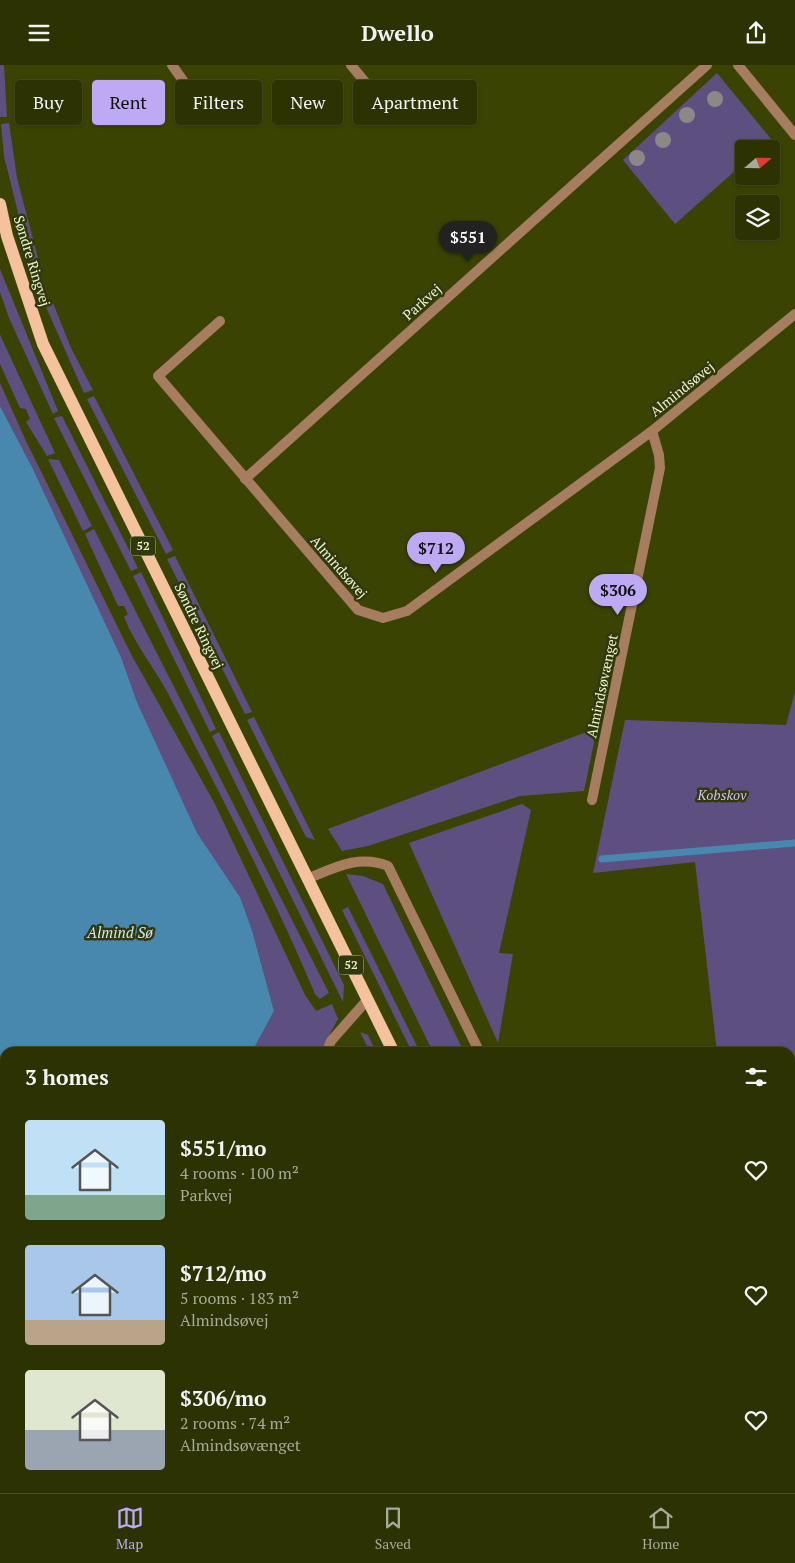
<!DOCTYPE html>
<html lang="en">
<head>
<meta charset="utf-8">
<style>
  body { margin:0; font-family:"PT Serif",serif; background:#383e11; color:#f1f3f6; height:100vh; display:flex; flex-direction:column; font-size:19px; white-space:nowrap }
  * { box-sizing:border-box; margin:0 }
  p { font-size:16px; color:#a6aa99 }
  .icon { flex:none; width:28px; height:28px; fill:none; stroke:currentColor; stroke-width:2; stroke-linecap:round; stroke-linejoin:round }
  .map { position:relative; flex:1; overflow:hidden }
  .drawer { position:absolute; left:0px; top:982px; width:795px; height:446px; display:flex; flex-direction:column; background:#2c3202; border-radius:15px 15px 0 0; box-shadow:0 1px 4px #0004,0 0 0 1px #484d24 }
  .drawer>* { flex:none }
  .banner { position:absolute; left:15px; top:15px; width:500px; height:45px; display:flex; gap:10px }
  .needle { width:32px; rotate:70deg }
  .controls { position:absolute; left:735px; top:75px; display:grid; gap:10px }
  .controls a { display:grid; place-items:center; width:45px; height:45px; border-radius:5px; background:#2c3202; box-shadow:0 1px 4px #0004,0 0 0 1px #484d24; font-size:25px }
  .price { position:absolute; translate:-50% -42px; padding:0 11px; border-radius:18px; background:#bea9f4; color:#111; font-size:16px; line-height:32px; filter:drop-shadow(0 1px 2px #0008) }
  .price::after { content:''; position:absolute; left:50%; top:30px; width:15px; height:11px; margin-left:-8px; background:inherit; clip-path:polygon(0 0,100% 0,50% 100%) }
  .price.active { background:#222; color:#fff }
  ul { padding:0; list-style:none }
  li { display:flex; align-items:center; gap:15px; height:125px; padding:0 25px }
  li span { display:grid; place-items:center; flex:none; width:140px; height:100px; border-radius:5px; color:#555 }
  li>.icon { margin-inline-start:auto }
  span .icon { width:60px; height:60px; fill:#fffc; stroke-width:1 }
  li b { font-size:21px }
  h2 { display:flex; justify-content:space-between; align-items:center; height:60px; padding:0 25px; font-size:21px }
  .pill { padding:0 18px; border-radius:5px; background:#2c3202; box-shadow:0 1px 4px #0004,0 0 0 1px #484d24; font-size:18px; line-height:45px }
  .pill.active { background:#bea9f4; color:#111 }
  header { display:flex; justify-content:space-between; align-items:center; height:65px; padding:0 25px; background:#2c3202; font-size:22px; font-weight:800 }
  .tabs { display:flex; justify-content:space-around; align-items:center; height:70px; border-top:1px solid #484d24; background:#2c3202; font-size:14px; color:#a6aa99 }
  .tabs a { display:grid; justify-items:center; gap:2px }
  .tabs .active { color:#bea9f4 }
  .map>svg:first-child { display:block }
</style>
</head>
<body>
<header><svg class="icon" aria-label="menu" viewBox="0 0 24 24"><path d="M4 6h16M4 12h16M4 18h16"/></svg>Dwello<svg class="icon" aria-label="share" viewBox="0 0 24 24"><path d="M12 15V3M7 8l5-5 5 5M5 13v7h14v-7"/></svg></header>
<div class="map">
<svg width="795" height="1428" viewBox="0 0 795 1428">
  <rect width="100%" height="100%" fill="#3b4303"/>
  <g fill="#5e4f81">
    <path d="M0,0H4L7,52H0Z"/>
    <path d="M717,8L771,74L759,84H744V98L675,159L623,95Z"/>
    <path d="M9,58L17,113L38,193L30,196L4,91L1,59Z"/>
    <path d="M0,204L58,346L53,349L9,253L0,227Z"/>
    <path d="M53,238L71,283L93,325L84,328L46,242Z"/>
    <path d="M0,269L1,272L55,388L47,391L26,357L30,354L26,344L20,343L0,299Z"/>
    <path d="M0,318L26,376L132,591L215,739L305,930L316,946L332,939L338,954L320,987H252L274,946L252,865L240,832L197,769L137,637L121,592L33,404L0,341Z"/>
    <path d="M94,331L173,485L166,489L87,334Z"/>
    <path d="M62,351L138,503L131,506L54,353Z"/>
    <path d="M48,394L59,395L92,461L83,466Z"/>
    <path d="M94,464L329,928L320,934L315,929C273,828 221,732 171,634C157,606 136,582 124,552L128,549L124,541H118L85,469Z"/>
    <path d="M175,491L252,647L245,649L167,494Z"/>
    <path d="M141,507L216,664L210,667L133,511Z"/>
    <path d="M795,627V1428H650L648,1424H790V988L717,987L695,797L593,808L625,655L786,660Z"/>
    <path d="M254,652L315,775L306,772L247,655Z"/>
    <path d="M597,663L584,726L520,731L368,781L342,786L328,764Z"/>
    <path d="M219,667L344,920L343,937L212,671Z"/>
    <path d="M522,739L531,745L499,888L513,889L498,978L409,778Z"/>
    <path d="M346,809L363,811L383,819L464,987H433Z"/>
    <path d="M348,842L420,987H412L342,845Z"/>
    <path d="M360,967L368,970L376,987H370Z"/>
    <path d="M110,1424H573L575,1428H110Z"/>
  </g>
  <path fill="#4888af" d="M0,341L33,404L121,592L137,637L197,768L240,832L252,865L274,946L252,987L5,988V1424H110V1428H0Z"/>
  <g fill="none" stroke-linecap="round" stroke-linejoin="round">
    <path stroke="#4888af" stroke-width="7" d="M602,794L795,778"/>
    <g stroke="#a67d5f" stroke-width="10">
      <path d="M307,814C334,803 359,789 388,801L480,988"/>
      <path d="M326,988L331,976L368,934"/>
    </g>
    <g stroke="#a67d5f" stroke-width="10">
      <path d="M172,0L194,31"/>
      <path d="M351,0L370,23"/>
      <path d="M738,0L795,70"/>
      <path d="M220,256L158,311L358,545L383,553L407,546L652,366L795,249"/>
      <path d="M245,414L707,0"/>
      <path d="M592,735L660,403L659,390L652,366"/>
    </g>
    <g stroke="#f5c29e" stroke-width="12">
      <path d="M0,139L7,171L43,279L394,988"/>
      <path d="M610,1424L612,1428"/>
    </g>
  </g>
  <g fill="#8c8887">
    <circle cx="715" cy="34" r="8"/>
    <circle cx="687" cy="50" r="8"/>
    <circle cx="663" cy="75" r="8"/>
    <circle cx="637" cy="93" r="8"/>
  </g>
  <g text-anchor="middle" stroke-width="5" stroke-linejoin="round" paint-order="stroke">
    <g fill="#32380e" stroke="#b4bc94" stroke-width="1">
      <rect x="130.5" y="471.5" width="25" height="19" rx="4"/>
      <rect x="338.5" y="890.5" width="25" height="19" rx="4"/>
    </g>
    <g font-size="12" font-weight="bold" fill="#ebf4cd">
      <text x="143" y="485">52</text>
      <text x="351" y="904">52</text>
    </g>
    <g font-size="14" fill="#ebf4cd" stroke="#32380e">
      <text transform="translate(32 196) rotate(73)" y="5">Søndre Ringvej</text>
      <text transform="translate(422 237) rotate(-42)" y="5">Parkvej</text>
      <text transform="translate(682 324) rotate(-39)" y="5">Almindsøvej</text>
      <text transform="translate(339 502) rotate(49)" y="5">Almindsøvej</text>
      <text transform="translate(199 561) rotate(64)" y="5">Søndre Ringvej</text>
      <text transform="translate(602 621) rotate(-78)" y="5">Almindsøvænget</text>
    </g>
    <g font-size="14" font-style="italic" fill="#cec1f3" stroke="#32380e">
      <text x="722" y="735">Kobskov</text>
    </g>
    <g font-size="15" font-style="italic" fill="#d5e6f1" stroke="#32380e">
      <text x="120" y="873">Almind Sø</text>
    </g>
  </g>
</svg>
<div class="controls">
<a><svg class="needle" viewBox="-14 -14 28 28"><path d="M0-13l5 13h-10z" fill="#e53935"/><path d="M0 13l5-13h-10z" fill="#a6aa99"/></svg></a>
<a><svg class="icon" aria-label="layers" viewBox="0 0 24 24"><path d="M12 4l9 5-9 5-9-5zM3 14l9 5 9-5"/></svg></a>
</div>
<b class="price active" style="left:468px;top:198px">$551</b>
<b class="price" style="left:436px;top:509px">$712</b>
<b class="price" style="left:618px;top:551px">$306</b>
<div class="banner">
<a class="pill">Buy</a>
<a class="pill active">Rent</a>
<a class="pill">Filters</a>
<a class="pill">New</a>
<a class="pill">Apartment</a>
</div>
<section class="drawer">
<h2>3 homes<svg class="icon" aria-label="filters" viewBox="0 0 24 24"><path d="M4 7h16M4 17h16"/><circle cx="9" cy="7" r="2"/><circle cx="15" cy="17" r="2"/></svg></h2>
<ul>
<li><span style="background:linear-gradient(#bfe0f5 75%,#7fa58c 0)"><svg class="icon" aria-label="home" viewBox="0 0 24 24"><path d="M3 11l9-7 9 7M6 9v11h12V9"/></svg></span><div><b>$551/mo</b><p>4 rooms · 100 m²</p><p>Parkvej</p></div><svg class="icon" aria-label="heart" viewBox="0 0 24 24"><path d="M12 20l-8-8c-3-5 5-10 8-4 3-6 11-1 8 4z"/></svg></li>
<li><span style="background:linear-gradient(#a9c7e8 75%,#b9a48a 0)"><svg class="icon" aria-label="home" viewBox="0 0 24 24"><path d="M3 11l9-7 9 7M6 9v11h12V9"/></svg></span><div><b>$712/mo</b><p>5 rooms · 183 m²</p><p>Almindsøvej</p></div><svg class="icon" aria-label="heart" viewBox="0 0 24 24"><path d="M12 20l-8-8c-3-5 5-10 8-4 3-6 11-1 8 4z"/></svg></li>
<li><span style="background:linear-gradient(#dfe7d0 60%,#9aa5b1 0)"><svg class="icon" aria-label="home" viewBox="0 0 24 24"><path d="M3 11l9-7 9 7M6 9v11h12V9"/></svg></span><div><b>$306/mo</b><p>2 rooms · 74 m²</p><p>Almindsøvænget</p></div><svg class="icon" aria-label="heart" viewBox="0 0 24 24"><path d="M12 20l-8-8c-3-5 5-10 8-4 3-6 11-1 8 4z"/></svg></li>
</ul>
</section>
</div>
<nav class="tabs">
<a class="active"><svg class="icon" aria-label="map" viewBox="0 0 24 24"><path d="M3 6l6-2 6 2 6-2v14l-6 2-6-2-6 2zM9 4v14M15 6v14"/></svg>Map</a>
<a><svg class="icon" aria-label="saved" viewBox="0 0 24 24"><path d="M7 4h10v16l-5-4-5 4z"/></svg>Saved</a>
<a><svg class="icon" aria-label="home" viewBox="0 0 24 24"><path d="M3 11l9-7 9 7M6 9v11h12V9"/></svg>Home</a>
</nav>
</body>
</html>
